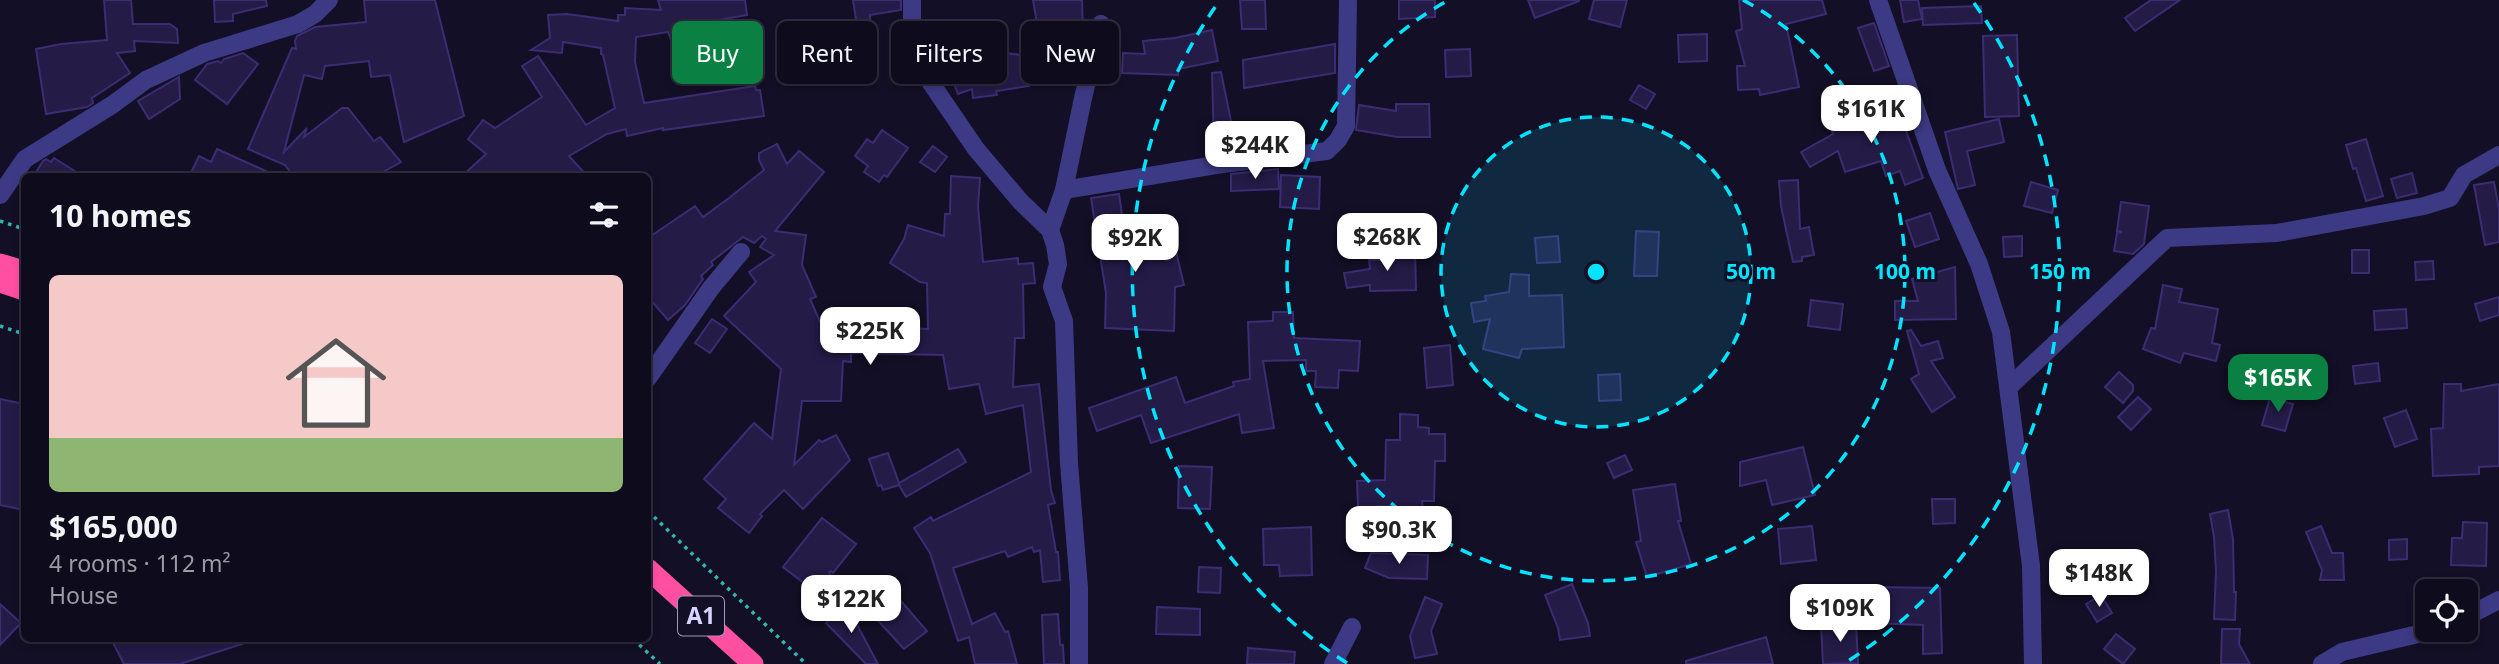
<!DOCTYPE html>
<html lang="en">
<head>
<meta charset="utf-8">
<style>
  body { margin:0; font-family:"Noto Sans",sans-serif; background:#171425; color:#f1f3f6; height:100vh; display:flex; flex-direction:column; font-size:26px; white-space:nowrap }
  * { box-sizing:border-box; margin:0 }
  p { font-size:23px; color:#9b9ba3 }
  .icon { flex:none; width:38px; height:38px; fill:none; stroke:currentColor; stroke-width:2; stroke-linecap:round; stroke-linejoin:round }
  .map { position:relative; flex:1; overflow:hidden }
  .drawer { position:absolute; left:21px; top:173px; width:630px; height:469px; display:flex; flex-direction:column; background:#0e0b1c; border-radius:10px; box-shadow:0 4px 10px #0003,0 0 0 2px #2e2b3b }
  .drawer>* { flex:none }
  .guide { position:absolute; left:672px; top:21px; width:665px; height:63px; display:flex; gap:14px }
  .controls { position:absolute; left:2415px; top:579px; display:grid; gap:14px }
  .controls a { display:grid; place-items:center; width:63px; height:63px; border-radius:10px; background:#0e0b1c; box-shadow:0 4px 10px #0003,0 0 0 2px #2e2b3b; font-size:35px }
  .price { position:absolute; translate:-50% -60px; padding:0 16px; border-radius:14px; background:#fff; color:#222; font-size:23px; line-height:46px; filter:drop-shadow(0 2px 4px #0008) }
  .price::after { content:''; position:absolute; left:50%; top:42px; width:21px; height:16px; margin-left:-10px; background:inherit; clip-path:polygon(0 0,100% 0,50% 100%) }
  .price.selected { background:#0b8043; color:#fff }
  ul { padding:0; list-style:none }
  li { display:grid; align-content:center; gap:14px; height:371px; padding:0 28px }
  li+li { border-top:2px solid #2e2b3b }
  li span { display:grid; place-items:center; height:217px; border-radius:10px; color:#555 }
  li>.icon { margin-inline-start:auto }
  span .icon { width:126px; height:126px; fill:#fffc; stroke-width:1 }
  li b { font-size:30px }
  h2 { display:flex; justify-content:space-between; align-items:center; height:84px; padding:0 28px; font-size:30px }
  .chip { padding:0 24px; border-radius:10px; background:#0e0b1c; box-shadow:0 4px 10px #0003,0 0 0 2px #2e2b3b; font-size:24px; line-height:63px }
  .chip.selected { background:#0b8043; color:#fff }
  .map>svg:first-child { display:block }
</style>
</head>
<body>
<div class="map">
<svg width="2499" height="664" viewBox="0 0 2499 664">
  <rect width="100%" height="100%" fill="#130f26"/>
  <g fill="#241b47" stroke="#3b2d73" stroke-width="2">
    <path d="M104,0H131L133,24H170L177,29L178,43L134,41L135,51L117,53L130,73L92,98L93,103L87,107L46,114L36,49L61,44L107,40Z"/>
    <path d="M214,0H266L267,6L233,14V21L215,22Z"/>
    <path d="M364,0H435L464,116L404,142L390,75L371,77L369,61L325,66L322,79L304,75L284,152L307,128L304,137L342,108H348L374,141L380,137L401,162L374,177H294L285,165L248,149L292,48L296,49L295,41L297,36L315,27L366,22Z"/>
    <path d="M658,0H745L747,15L719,20L671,40L668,32L636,37L635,62L644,103L755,86L756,90H760L764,116L663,130V128L627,136L626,129L607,134L569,156L588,177H461L486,154L468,139L483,120L495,128L542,97L522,66L538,56L586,125L615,108L603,55L601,54V48L563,42L562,53L531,50L550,38L548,15L567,14L618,21V15H625V8L661,10Z"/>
    <path d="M853,0H901V10L870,15L872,51L861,53Z"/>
    <path d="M1033,0H1082L1083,32H1076L1078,48L1053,50L1055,71L1027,74L1029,86L996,91L997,95L973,98L972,89L958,94L939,46L1031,56L1029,36L1039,35Z"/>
    <path d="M1240,0H1265L1266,29H1242Z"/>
    <path d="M1399,0H1435V17L1399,19Z"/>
    <path d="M1528,0H1579V1L1535,18Z"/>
    <path d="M1594,0H1627L1620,27L1589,19Z"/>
    <path d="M1739,0H1822L1826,14L1786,24L1799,87L1760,95L1759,89L1738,90L1737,66H1745L1736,31L1742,29Z"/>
    <path d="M1900,0H1918L1922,19L1904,22Z"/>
    <path d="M2151,0H2180L2135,31L2125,18Z"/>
    <path d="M1981,6L1982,23L1923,25L1922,8Z"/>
    <path d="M1874,23L1889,66L1874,71L1858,28Z"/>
    <path d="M1212,30L1218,61L1178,69V75L1122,73L1123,53L1145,54L1143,41L1175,38Z"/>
    <path d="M1707,34V61L1679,62L1678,35Z"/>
    <path d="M2017,35L2019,116L1985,117L1983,36Z"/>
    <path d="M1335,44V73L1244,88L1243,60Z"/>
    <path d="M1470,49L1471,76L1446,77L1445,50Z"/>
    <path d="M243,53L258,64L227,104L195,80L207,64L218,61L221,63L224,59Z"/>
    <path d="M1221,72L1233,131L1251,129V149L1230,152V146H1214L1212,73Z"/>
    <path d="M179,77L180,99L149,119L138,101Z"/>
    <path d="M1639,85L1655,94L1646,109L1630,100Z"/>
    <path d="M1896,103L1923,178L1905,185L1900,171L1886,176L1881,161L1845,172L1838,151L1810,167L1801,152L1833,134L1831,127L1864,116V114Z"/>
    <path d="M1396,104H1429L1430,137H1397L1356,130L1359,105L1396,111Z"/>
    <path d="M1999,119L2004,142L1967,151L1975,185L1958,189L1945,132Z"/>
    <path d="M882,130L908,148L887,177L884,175L879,182L864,172L868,166L855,156L867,139L873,143Z"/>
    <path d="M2366,139L2383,196L2366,201L2356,168L2353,169L2346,145Z"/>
    <path d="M777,144L787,164L799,151L824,172L775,231L806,235L802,265L816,297L810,299L822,326L852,327V331L892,334H902L903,328L928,329L927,283L920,282L890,263L904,239L908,225L944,236L945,214H950L951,176L980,178L978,206L983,262L1018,258V264L1033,263L1035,283L1023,284L1024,338H1015L1013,387L1039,384L1051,490L1055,503L1048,505L1056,552H1058L1060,580L1043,582L1040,550L1034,552L1032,547L1008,557L1005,551L953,568L972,624L995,613L1005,632L1008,631L1017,664H975L969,637L958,641L930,553L914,528L931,517L933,521L1031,472L1023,405L986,414L979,384L949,389L943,355L851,353V362L843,361L841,401H802L794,465L819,440L822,442L836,435L850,460L803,509L784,490L760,514L762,516L749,533L718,508L726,499L704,479L754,423L772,439L781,369L724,316L756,282L749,272L774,255L760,247L766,239L762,236L754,243L743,237L711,262L713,265L701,276L703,279L685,305L668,320L648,297V238L695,206L703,217L729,198L764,170L759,160V153Z"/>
    <path d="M933,146L947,157L935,172L920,162Z"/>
    <path d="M217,149L279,177H189L199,156L211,162Z"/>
    <path d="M54,158L84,177H33L43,161L46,159L51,162Z"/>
    <path d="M1278,169L1279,189L1231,191V174Z"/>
    <path d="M2412,173L2417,193L2397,198L2391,179Z"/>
    <path d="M1281,175L1320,177L1319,209L1280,207Z"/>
    <path d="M1798,180L1800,229L1809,227L1814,255L1802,257V261L1793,262L1781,206L1779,181Z"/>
    <path d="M2031,182L2058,190L2052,213L2024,206Z"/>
    <path d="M2494,182L2499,209V242L2485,245L2474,185Z"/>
    <path d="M1119,194L1127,250L1173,239L1184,285L1175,287L1174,331L1105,328L1106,293L1091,198Z"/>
    <path d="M2121,202L2149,206L2144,244L2133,254L2114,251L2117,233L2122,232L2117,231Z"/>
    <path d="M1930,213L1939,239L1915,247L1906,221Z"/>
    <path d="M1636,231L1659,232L1657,276H1634Z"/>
    <path d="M1558,236L1560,262L1537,263L1535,238Z"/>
    <path d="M2022,236V256L2004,257L2003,237Z"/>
    <path d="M1415,249L1416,290L1370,291V285L1347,288L1344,273L1370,269L1369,260H1391L1390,250Z"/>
    <rect x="2352" y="250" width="17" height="23"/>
    <path d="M2433,261L2434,279L2416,280L2415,262Z"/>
    <path d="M1955,267L1956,319L1895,320V301H1918L1912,279Z"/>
    <path d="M1511,274L1529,275V296L1562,295L1564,347L1522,349L1519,358L1483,349L1490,319L1474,322L1471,303L1486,301L1485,296L1509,292Z"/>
    <path d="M2163,285L2182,289L2179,302L2218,309L2212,343L2220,345L2216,361L2184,353L2180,363L2143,349L2151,328L2155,329Z"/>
    <path d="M2499,297V315L2480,321L2475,304Z"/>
    <path d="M1811,300L1843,304L1840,330L1808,326Z"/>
    <path d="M2406,309L2407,328L2375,330L2374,311Z"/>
    <path d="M1273,312H1293L1294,338L1360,341L1358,371L1339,370L1338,388L1315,387L1316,371H1306V360L1263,361L1274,428L1242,433L1239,414L1151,443L1141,415L1097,431L1089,408L1176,377L1185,403L1234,386L1233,382L1250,379L1248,322L1273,321Z"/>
    <path d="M712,319L727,329L710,353L695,343Z"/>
    <path d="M1911,330L1921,346L1938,341L1943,358L1931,361L1955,397L1932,412L1911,379L1919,374L1907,331Z"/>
    <path d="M1450,345L1453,385L1427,388L1424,348Z"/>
    <path d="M2378,363L2380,381L2355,384L2353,366Z"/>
    <path d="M2119,372L2133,385V391L2123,403L2105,387Z"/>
    <path d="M1620,374L1621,400L1599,401L1598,375Z"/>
    <path d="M2444,384H2461V391L2499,384V466L2479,467V474L2433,476L2431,429L2443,428Z"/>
    <path d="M2138,397L2151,409L2131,430L2118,417Z"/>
    <path d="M2270,398L2293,404L2285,431L2262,425Z"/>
    <path d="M0,399L24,404V510L0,505Z"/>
    <path d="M2406,410L2417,439L2395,447L2384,418Z"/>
    <path d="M1400,414L1418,415V427L1429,428V434H1445V461H1435L1434,501H1422L1425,525L1380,531L1390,506L1358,507L1357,481L1385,480L1386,440H1400Z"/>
    <path d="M1803,447L1815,495L1772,505L1766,480L1740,486V462Z"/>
    <path d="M958,449L966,462L906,497L899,485L883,490L881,485L878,486L869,459L888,453L899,483Z"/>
    <path d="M1625,455L1632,470L1614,478L1607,463Z"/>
    <path d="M1179,466L1212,467L1210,509L1178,508Z"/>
    <path d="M1675,484L1681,521H1678L1691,564L1647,577L1636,542L1641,541L1633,490Z"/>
    <path d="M1932,499H1955V523L1933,524Z"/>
    <path d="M2228,510L2233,539L2234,592H2236L2235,620L2214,619L2216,571L2214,537L2210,514Z"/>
    <path d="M822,518L856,544L833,573L831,571L829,572L831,576L817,593L783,567Z"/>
    <path d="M2463,522L2487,523L2486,566L2451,565L2452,538H2462Z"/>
    <path d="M1812,526L1816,560L1781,564L1778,529Z"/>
    <path d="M2321,526L2332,553H2343L2344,580H2320L2322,570L2306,532Z"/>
    <path d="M1311,527L1312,575L1280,576L1279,565H1264L1263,529Z"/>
    <path d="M2407,539V559L2389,560V540Z"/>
    <path d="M1371,553L1428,555L1427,579L1389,578L1365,568Z"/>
    <path d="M1199,567L1221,568L1220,593L1198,592Z"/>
    <path d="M1572,584L1588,623L1590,636L1560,640L1558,628L1545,595Z"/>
    <path d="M869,587L884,602L894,593L927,631L904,649L857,598Z"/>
    <path d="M1875,587L1940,588L1942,653L1923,654V625L1873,623Z"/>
    <path d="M2101,595L2112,613L2097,622L2086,604Z"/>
    <path d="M1425,597L1442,604L1431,631L1437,654L1415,658L1410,636Z"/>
    <path d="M0,604L21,623L0,645Z"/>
    <path d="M847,606L878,664H866L826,623L843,607L844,609Z"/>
    <path d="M1157,607L1200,609V635L1156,634Z"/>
    <path d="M1058,614L1060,645H1063L1064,664H1044L1042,615Z"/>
    <path d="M1856,623L1858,663L1823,664L1821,625Z"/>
    <path d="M2222,629H2240L2239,644L2250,664H2221Z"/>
    <path d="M2116,634L2135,649L2123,664L2104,649Z"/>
    <path d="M1766,637L1773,664H1686V661Z"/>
    <path d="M111,639H247L248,642L180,664H124Z"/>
    <path d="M1248,648L1295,652L1294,664H1247Z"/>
  </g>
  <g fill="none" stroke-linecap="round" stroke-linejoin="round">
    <g stroke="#2fb8b0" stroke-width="3.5" stroke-dasharray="3.5 5" stroke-linecap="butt">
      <path d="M0,221L24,229"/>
      <path d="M0,326L24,334"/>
      <path d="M648,511L806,664"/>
      <path d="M633,639L660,664"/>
    </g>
    <g stroke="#3d3a85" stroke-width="18">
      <path d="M912,0V50L918,64L976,149L1020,201L1050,230L1055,245L1058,264L1052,287L1064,321L1069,463L1079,588V664"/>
      <path d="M1878,0L1937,170L1979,264L2001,332L2031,566L2033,664"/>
      <path d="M1064,190L1222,164L1327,151L1338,140L1346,126L1348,0"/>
      <path d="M0,195L25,159L112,105L146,80L204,53L298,24L315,14L329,0"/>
      <path d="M1050,230L1064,190L1083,98L1101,24"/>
      <path d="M648,378L711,288L741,252"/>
      <path d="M2009,387L2167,238L2277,233L2424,206L2450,198L2464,175L2499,155"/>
      <path d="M2466,617L2499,600"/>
      <path d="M1333,664L1352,627"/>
      <path d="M2322,664L2342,652L2435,630"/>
    </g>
    <g stroke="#ff4fa3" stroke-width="21">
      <path d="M0,264L24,271"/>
      <path d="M0,282L24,290"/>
      <path d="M648,569L753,664"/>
    </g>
  </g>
  <circle cx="1596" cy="272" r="155" fill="#00e5ff" fill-opacity=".12"/>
  <g fill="none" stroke="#00e5ff" stroke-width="3.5" stroke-dasharray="12 9">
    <circle cx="1596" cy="272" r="155"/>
    <path d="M1743 0A309 309 0 1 1 1449 0"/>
    <path d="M1347 663A464 464 0 0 1 1218 3M1974 3A464 464 0 0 1 1845 663"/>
  </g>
  <g text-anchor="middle" stroke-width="6" stroke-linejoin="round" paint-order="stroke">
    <rect fill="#130f26" stroke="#9e99be" stroke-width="2" x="678" y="596.5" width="46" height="39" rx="5"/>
    <g font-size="23" font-weight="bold" fill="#d9d4ff">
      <text x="701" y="624">A1</text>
    </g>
  </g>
  <circle cx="1596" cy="272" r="10" fill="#00e5ff" stroke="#130f26" stroke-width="3.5"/>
  <g font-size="21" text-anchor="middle" font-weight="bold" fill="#00e5ff" stroke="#130f26" stroke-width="6" stroke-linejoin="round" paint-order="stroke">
    <text x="1751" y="279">50 m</text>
    <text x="1905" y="279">100 m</text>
    <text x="2060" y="279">150 m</text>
  </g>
</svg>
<div class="controls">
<a><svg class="icon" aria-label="locate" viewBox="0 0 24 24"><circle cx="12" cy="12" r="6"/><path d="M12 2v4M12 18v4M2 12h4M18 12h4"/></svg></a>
</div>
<b class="price" style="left:1871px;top:145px">$161K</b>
<b class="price" style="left:1255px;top:181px">$244K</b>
<b class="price" style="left:1387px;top:273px">$268K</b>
<b class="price" style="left:1135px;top:274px">$92K</b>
<b class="price" style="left:870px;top:367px">$225K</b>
<b class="price selected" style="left:2278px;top:414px">$165K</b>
<b class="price" style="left:1399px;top:566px">$90.3K</b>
<b class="price" style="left:2099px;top:609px">$148K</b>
<b class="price" style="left:851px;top:635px">$122K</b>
<b class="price" style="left:1840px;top:644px">$109K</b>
<div class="guide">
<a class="chip selected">Buy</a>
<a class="chip">Rent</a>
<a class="chip">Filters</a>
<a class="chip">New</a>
</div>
<section class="drawer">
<h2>10 homes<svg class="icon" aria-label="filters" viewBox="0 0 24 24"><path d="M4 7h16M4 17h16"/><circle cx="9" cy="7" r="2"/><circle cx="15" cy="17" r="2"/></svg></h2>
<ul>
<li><span style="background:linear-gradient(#f6c9c9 75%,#8fb573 0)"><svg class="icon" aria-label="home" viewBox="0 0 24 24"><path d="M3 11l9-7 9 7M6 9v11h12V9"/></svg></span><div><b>$165,000</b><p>4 rooms · 112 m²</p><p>House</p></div></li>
</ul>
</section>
</div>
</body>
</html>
